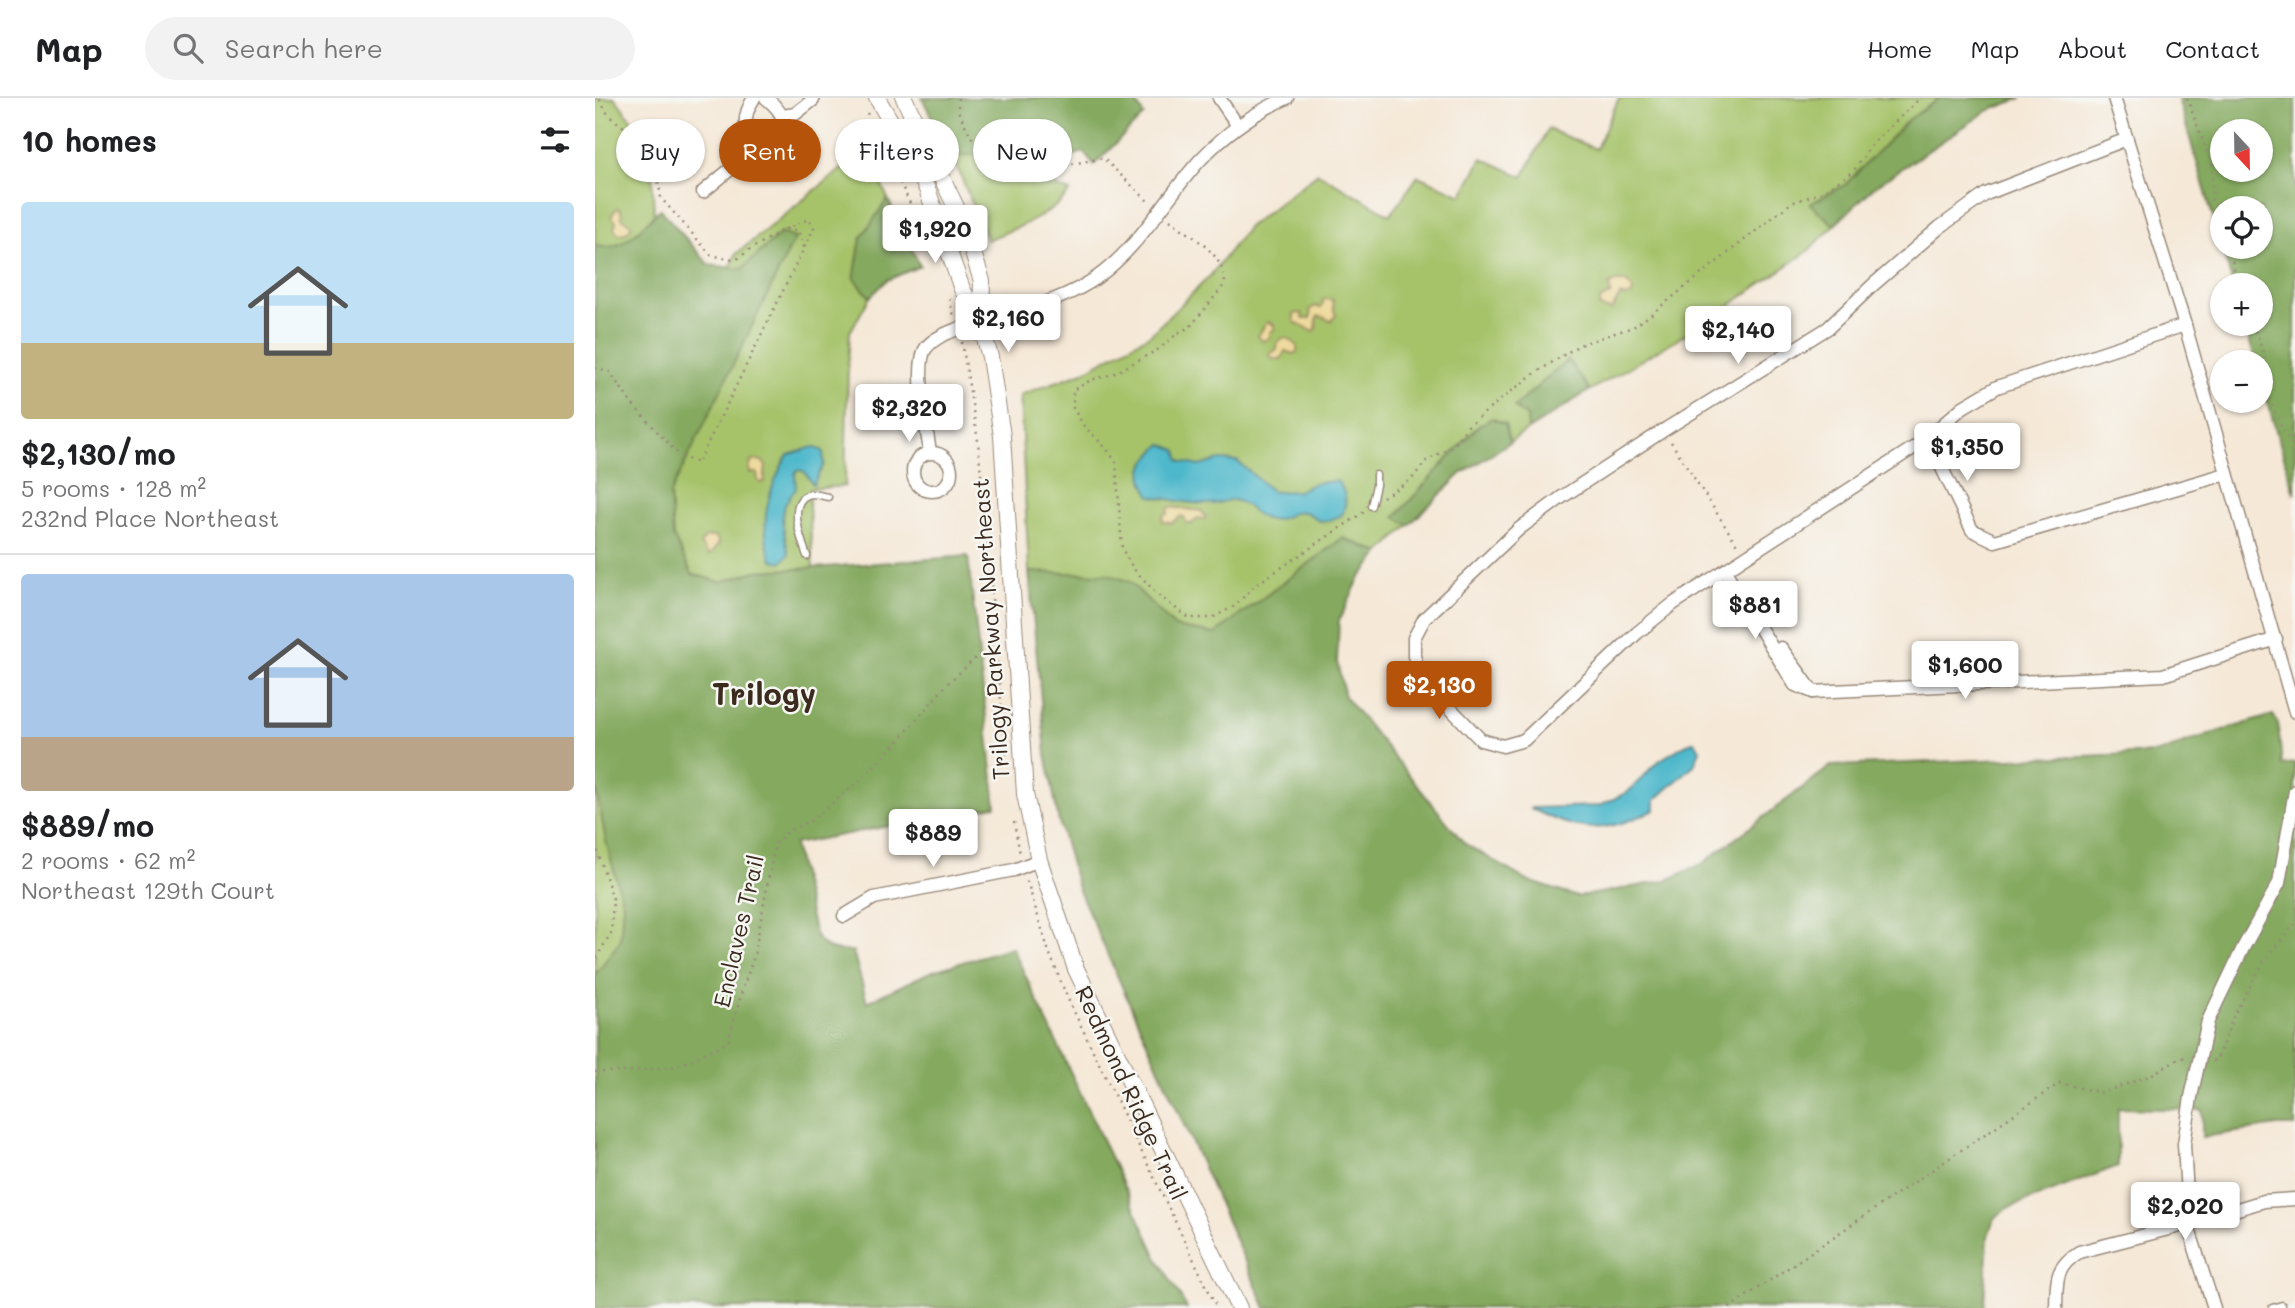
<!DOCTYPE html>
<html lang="en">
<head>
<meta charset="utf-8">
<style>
  body { margin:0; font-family:Mali,sans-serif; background:#f2f2f2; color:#202124; height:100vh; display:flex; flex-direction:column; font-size:26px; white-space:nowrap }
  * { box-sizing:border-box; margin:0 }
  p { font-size:23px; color:#757577 }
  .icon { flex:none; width:38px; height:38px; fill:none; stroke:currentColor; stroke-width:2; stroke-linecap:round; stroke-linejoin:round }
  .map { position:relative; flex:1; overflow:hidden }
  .drawer { display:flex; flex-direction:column; background:#fff; width:595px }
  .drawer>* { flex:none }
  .hud { position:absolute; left:21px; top:21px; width:665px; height:63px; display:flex; gap:14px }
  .needle { width:46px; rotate:158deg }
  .buttons { position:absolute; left:1615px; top:21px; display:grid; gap:14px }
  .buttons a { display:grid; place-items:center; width:63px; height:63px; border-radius:50%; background:#fff; box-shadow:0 2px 5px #0004; font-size:35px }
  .price { position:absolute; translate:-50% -60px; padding:0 16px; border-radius:7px; background:#fff; color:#222; font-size:23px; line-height:46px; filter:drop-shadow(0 2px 4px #0008) }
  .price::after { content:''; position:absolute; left:50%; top:42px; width:21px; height:16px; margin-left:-10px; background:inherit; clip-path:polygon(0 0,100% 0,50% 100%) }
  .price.current { background:#b45309; color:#fff }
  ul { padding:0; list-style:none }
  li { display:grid; align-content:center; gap:14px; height:371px; padding:0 21px }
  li+li { border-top:2px solid #e0e0e0 }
  li span { display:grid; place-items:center; height:217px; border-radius:7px; color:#555 }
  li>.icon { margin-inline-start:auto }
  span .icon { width:126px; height:126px; fill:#fffc; stroke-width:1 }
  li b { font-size:30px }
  h2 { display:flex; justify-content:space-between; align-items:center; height:84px; padding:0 21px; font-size:30px }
  .tag { padding:0 24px; border-radius:32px; background:#fff; box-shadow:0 2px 5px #0004; font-size:24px; line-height:63px }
  .tag.current { background:#b45309; color:#fff }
  header { display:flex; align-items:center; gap:42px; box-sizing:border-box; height:98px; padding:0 35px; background:#fff; border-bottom:2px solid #e0e0e0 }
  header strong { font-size:33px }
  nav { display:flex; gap:38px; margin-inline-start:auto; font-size:24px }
  .search { width:490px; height:63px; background:#f2f2f2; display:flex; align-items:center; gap:18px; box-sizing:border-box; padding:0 24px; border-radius:38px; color:#757577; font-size:26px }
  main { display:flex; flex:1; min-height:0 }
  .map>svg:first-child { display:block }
</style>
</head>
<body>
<header>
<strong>Map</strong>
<div class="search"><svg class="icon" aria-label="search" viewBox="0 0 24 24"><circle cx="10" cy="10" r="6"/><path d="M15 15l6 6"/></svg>Search here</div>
<nav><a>Home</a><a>Map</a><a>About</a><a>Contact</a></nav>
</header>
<main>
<section class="drawer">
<h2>10 homes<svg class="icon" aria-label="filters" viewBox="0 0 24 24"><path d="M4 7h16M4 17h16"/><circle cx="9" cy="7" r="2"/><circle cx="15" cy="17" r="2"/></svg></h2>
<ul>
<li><span style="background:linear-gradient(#bfe0f5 65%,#c2b280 0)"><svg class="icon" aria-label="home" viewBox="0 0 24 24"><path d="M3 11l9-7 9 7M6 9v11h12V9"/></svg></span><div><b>$2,130/mo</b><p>5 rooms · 128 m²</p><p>232nd Place Northeast</p></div></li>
<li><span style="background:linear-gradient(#a9c7e8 75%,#b9a48a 0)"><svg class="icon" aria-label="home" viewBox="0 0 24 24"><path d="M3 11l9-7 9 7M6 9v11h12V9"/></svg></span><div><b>$889/mo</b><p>2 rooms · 62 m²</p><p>Northeast 129th Court</p></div></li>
</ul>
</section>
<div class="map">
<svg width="1700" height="1210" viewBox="0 0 1700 1210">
  <rect width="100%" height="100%" fill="#f6f6f2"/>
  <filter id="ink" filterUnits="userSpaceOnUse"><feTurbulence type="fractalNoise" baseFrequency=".0143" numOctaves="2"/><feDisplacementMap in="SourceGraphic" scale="14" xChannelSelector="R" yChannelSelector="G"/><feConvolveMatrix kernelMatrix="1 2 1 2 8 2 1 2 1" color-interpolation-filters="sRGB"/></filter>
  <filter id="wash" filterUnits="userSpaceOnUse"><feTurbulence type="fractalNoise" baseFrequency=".00686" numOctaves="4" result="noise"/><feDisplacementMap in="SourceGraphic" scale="28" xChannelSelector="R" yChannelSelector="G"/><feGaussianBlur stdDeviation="1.57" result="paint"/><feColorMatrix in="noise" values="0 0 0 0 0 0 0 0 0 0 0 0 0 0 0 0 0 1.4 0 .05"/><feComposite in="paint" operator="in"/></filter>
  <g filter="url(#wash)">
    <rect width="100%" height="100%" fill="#f5e8d7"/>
    <g fill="#a6c36a" stroke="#707644" stroke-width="2">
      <path d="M0,0H20L36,21L57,74L60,133L0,163Z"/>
      <path d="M337,0H429L443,29L461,89L475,94C453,120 423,129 392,142L358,59L367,58Z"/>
      <path d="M1024,0H1427L1392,13L1279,89L1212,154L1111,224L972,306L866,376L785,455L748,440L620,536L540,559L434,474L425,297L488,274L556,236L615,178L653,129L723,75L795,117L823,78L867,97L887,60L928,79L953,31L1001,51Z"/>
      <path d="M270,52L325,168L292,182L275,199L255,234L253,269L250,388L215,391L214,408L218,470L227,496L37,515L88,280L141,156Z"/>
      <path d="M0,595L83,783L0,987Z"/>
    </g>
    <g fill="#84a95e" stroke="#606a3e" stroke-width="2" fill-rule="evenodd">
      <path d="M327,0H538L549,17L499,67L489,54L458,64L431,63L385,56L358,59Z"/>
      <path d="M1345,0H1427L1392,13L1279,89L1239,127L1215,106L1251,86L1313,22Z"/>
      <path d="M1583,0H1700V396L1666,282V264H1661L1649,226H1666V187H1638ZM1666,33V72H1628V33ZM1666,110V149H1628V110Z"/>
      <path d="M292,102L325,168L292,182L275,199L259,181L266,140Z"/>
      <path d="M65,111L114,167L147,171L186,135L200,140L75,396L78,438L97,476L126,484L161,473L218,470L373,458L401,708L199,746L220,837C229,852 241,854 258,853L272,904L335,874L417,849L563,1161L592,1210H0V877L25,843L28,806L11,743L0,685V147C26,157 49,127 65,111Z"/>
      <path d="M973,262L995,292L933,332L932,319L919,309Z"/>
      <path d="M897,320L910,326L915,344L866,376L814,427L800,419L883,328Z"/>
      <path d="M748,440L785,455L764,481L744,523L742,564L750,599L869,745L931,782L982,799L1070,783L1107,766L1236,668L1564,655L1600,641L1678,617L1683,625L1687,667L1700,665V1028H1682L1607,1039V1012L1523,1010V1068L1413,1110L1399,1120L1393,1138L1389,1210H671L482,788L464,724L451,656L434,474L513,476L535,484L580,529L620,536Z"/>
    </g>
    <g fill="#eeda9e" stroke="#94825e" stroke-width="2">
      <path d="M22,110L26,112L27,120L36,126V130L31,135L24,136L19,131L21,124L16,118Z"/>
      <path d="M1031,184L1038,191L1037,197L1030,199L1025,197L1017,212L1004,209L1005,202L1016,196L1014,187L1020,184Z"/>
      <path d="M730,201L738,202L739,213L741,217L736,223L725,218L722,219L721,232L717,233L699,224V216L707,215L708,221H714L716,218L715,212L720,208L726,210L728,206L727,203Z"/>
      <path d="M672,224L678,226L680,231L675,234V240L667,243L663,238Z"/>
      <path d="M688,240H692L702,247V254L699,256L690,253L686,261H677L675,255L682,252V245Z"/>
      <path d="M162,362L167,363L171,368L169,384L165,385L163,382L162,375H155L154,370L157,363Z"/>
      <path d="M575,409L606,413L611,419L609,421L603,420L597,426L591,425L589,419L586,418L577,425L568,424V417L573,416V411Z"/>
      <path d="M111,439H121L124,446L114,458L105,446Z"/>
    </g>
    <g fill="#4eb8cb" stroke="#447174" stroke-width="2">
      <path d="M567,346L582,352L585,363L604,368L625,362L642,363L678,394L703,393L720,385L742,383C751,394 753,403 747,417L735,422L724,423C699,402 699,422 675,422C660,421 653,403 637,402C630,402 623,406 616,406C597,407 575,401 556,398C540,376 548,363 567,346Z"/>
      <path d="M218,349L228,353L229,366L218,387L210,374L204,372L200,375L201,391C180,411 188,430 194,456L187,464L177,462C163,427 173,389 193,357Z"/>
      <path d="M1100,643L1105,652L1099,667L1060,702V712C1006,736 987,736 935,710L1004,708L1033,694L1065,662L1090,647Z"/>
    </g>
  </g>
  <g filter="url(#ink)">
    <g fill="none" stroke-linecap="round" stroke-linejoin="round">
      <g stroke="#98897a" stroke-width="9">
        <g id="service">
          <path d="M776,408L781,387V377"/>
          <path d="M212,458C207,444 190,401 216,396C221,396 228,398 233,399"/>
          <path d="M1677,1210L1687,1207"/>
        </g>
      </g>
      <g stroke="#98897a" stroke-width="15">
        <g id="minor">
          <path d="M159,0C122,59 227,45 171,0"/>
          <path d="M624,0L643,28"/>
          <path d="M1519,0L1590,227L1700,614"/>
          <path d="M188,18L200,16L218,2"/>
          <path d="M1532,41L1391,96L1345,129L1278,187L1233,230L1069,332L967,399L924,431L829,521L819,540V558L826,580L886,642L908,648L929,642L1042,535L1078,506L1329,343L1368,309L1402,289L1590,227"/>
          <path d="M108,94L156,54L161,39"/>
          <path d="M1329,343L1345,366L1377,432L1400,443L1631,376"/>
          <path d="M335,354C332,333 319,266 331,250C345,230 400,222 424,214C450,206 478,196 501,180C545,149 570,100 606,61C630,36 660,14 692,0"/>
          <circle cx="337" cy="374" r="19"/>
          <path d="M1130,473L1200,587L1218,594L1568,577L1681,541"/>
          <path d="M1186,550L1218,594"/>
          <path d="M249,818L279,800L419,772L444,762"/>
          <path d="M1461,1210C1462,1183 1459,1170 1484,1154L1593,1126L1669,1103L1700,1101"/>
          <path d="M1619,1210L1594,1131L1589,1046L1596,999L1613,923L1648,850L1684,785L1700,693"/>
        </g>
      </g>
      <g stroke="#98897a" stroke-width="18">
        <g id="tertiary">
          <path d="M282,0L313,53L332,91L367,191L386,226L395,259L407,338L430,696L444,762L481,871L644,1210"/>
          <path d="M309,0L368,124L387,183L386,223"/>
        </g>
      </g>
      <g stroke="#98897a" stroke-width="2.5" stroke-dasharray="2 5" stroke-linecap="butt">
        <path d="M363,0V13L377,40L391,57L410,66L430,65L461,69L508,60L554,104"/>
        <path d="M1592,0L1617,67V102L1628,120"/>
        <path d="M272,15L334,145"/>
        <path d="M575,122C598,140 629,154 630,186L595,229L583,235L564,251L518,276L496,282L478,292V310L489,328L511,350L521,364L527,451L538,470L563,497L594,520H617L640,508L659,488L769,414"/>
        <path d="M191,131L201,132L206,138L209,151"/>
        <path d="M1636,149L1638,168L1645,187"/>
        <path d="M354,201L359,218"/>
        <path d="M1658,226L1670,260L1673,299L1688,332L1700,351"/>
        <path d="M367,244L383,343L411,659"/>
        <path d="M0,270L15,274L37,306L85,358L103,365L219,130L214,121L190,131L154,152L144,160L133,161L116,157L66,100L61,67L44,40L14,18L4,0"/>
        <path d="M1076,344L1143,448"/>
        <path d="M788,399L816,382L831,363L859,347L873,328L933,280L984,247L1038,229L1050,221L1196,105L1225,95L1258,74L1277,46L1322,3L1323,0"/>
        <path d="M419,724L425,756"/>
        <path d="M0,746L18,801L16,835L0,862"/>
        <path d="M432,783L454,854L472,899L622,1210"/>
        <path d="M1618,963H1621L1639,917L1670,861L1700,826"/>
        <path d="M0,974H29L83,968L133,944L147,893L159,858L180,746L193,733L217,722L262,685L299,648L353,585L402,541"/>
        <path d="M1134,1210L1465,985L1507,995L1554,978L1586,959L1591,960"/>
      </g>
      <use href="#service" stroke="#fff" stroke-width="6"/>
      <use href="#minor" stroke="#fff" stroke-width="12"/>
      <use href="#tertiary" stroke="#fff" stroke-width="16"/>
    </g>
  </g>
  <g text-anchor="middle" stroke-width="5" stroke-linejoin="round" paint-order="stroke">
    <g font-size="23" fill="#3b2a1e" stroke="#f6f6f2">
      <text transform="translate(396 531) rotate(-94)" y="8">Trilogy Parkway Northeast</text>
      <text transform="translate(144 833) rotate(-77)" y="8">Enclaves Trail</text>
      <text transform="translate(536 995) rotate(65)" y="8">Redmond Ridge Trail</text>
    </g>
    <g font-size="30" font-weight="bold" fill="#3b2a1e" stroke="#f6f6f2">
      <text x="169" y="607">Trilogy</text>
    </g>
  </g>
</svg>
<div class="buttons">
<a><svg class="needle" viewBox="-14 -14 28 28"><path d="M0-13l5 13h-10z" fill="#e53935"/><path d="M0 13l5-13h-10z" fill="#757577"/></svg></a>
<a><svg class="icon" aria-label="locate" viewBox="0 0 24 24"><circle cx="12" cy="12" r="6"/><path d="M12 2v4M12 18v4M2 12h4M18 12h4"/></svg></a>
<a>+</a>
<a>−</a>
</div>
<b class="price" style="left:340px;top:167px">$1,920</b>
<b class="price" style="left:413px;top:256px">$2,160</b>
<b class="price" style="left:1143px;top:268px">$2,140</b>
<b class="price" style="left:314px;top:346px">$2,320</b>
<b class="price" style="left:1372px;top:385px">$1,350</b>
<b class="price" style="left:1160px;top:543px">$881</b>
<b class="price" style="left:1370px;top:603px">$1,600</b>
<b class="price current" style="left:844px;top:623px">$2,130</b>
<b class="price" style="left:338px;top:771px">$889</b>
<b class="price" style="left:1590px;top:1144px">$2,020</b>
<div class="hud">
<a class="tag">Buy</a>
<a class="tag current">Rent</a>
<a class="tag">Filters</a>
<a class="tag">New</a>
</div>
</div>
</main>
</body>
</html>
